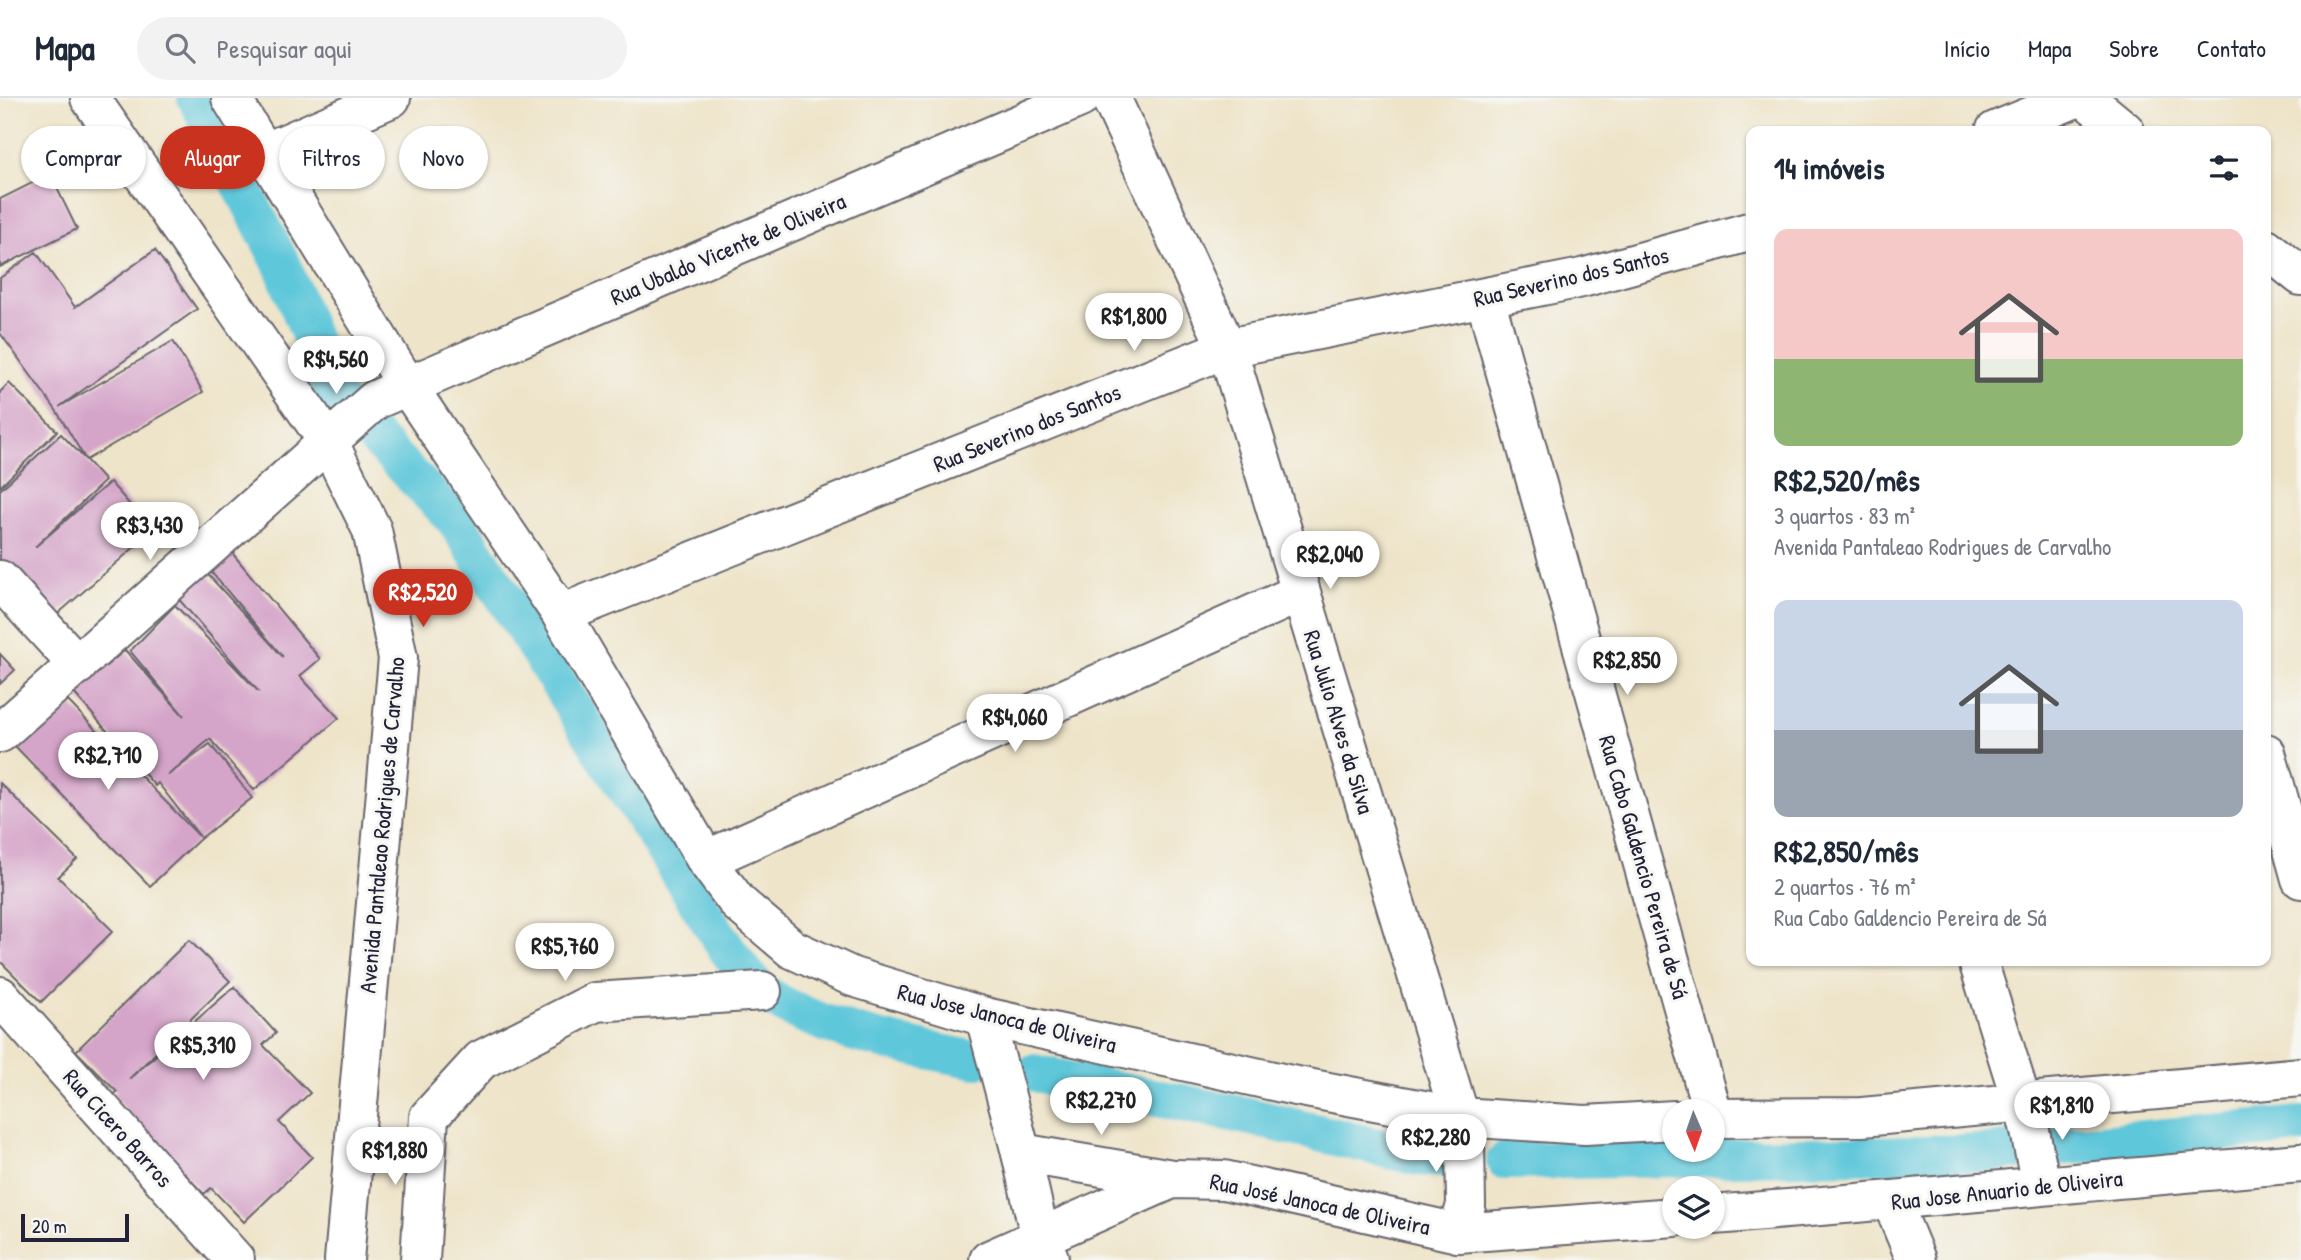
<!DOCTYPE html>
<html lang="pt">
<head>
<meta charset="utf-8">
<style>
  body { margin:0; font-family:"Patrick Hand",sans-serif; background:#f2f2f3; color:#1f2937; height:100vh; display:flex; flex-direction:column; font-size:26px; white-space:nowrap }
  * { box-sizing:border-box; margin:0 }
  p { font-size:23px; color:#747a83 }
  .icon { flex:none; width:38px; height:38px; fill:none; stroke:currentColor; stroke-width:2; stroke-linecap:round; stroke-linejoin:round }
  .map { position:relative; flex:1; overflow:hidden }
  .panel { position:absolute; left:1746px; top:28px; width:525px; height:840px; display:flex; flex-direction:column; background:#fff; border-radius:14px; box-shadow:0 2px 5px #0004 }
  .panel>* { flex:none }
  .top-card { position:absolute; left:21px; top:28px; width:665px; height:63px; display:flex; gap:14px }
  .needle { width:46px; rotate:178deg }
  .tools { position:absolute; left:1662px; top:1001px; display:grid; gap:14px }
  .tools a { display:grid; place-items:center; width:63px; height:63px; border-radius:50%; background:#fff; box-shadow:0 2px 5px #0004; font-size:35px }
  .scale { position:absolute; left:21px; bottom:18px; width:108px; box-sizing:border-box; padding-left:7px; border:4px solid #22223b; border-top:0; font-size:19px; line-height:24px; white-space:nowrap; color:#22223b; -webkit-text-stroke:5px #f6f6f2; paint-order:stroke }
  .price { position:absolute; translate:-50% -60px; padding:0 16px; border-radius:24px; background:#fff; color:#222; font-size:23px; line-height:46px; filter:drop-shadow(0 2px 4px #0008) }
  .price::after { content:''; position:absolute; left:50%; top:42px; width:21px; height:16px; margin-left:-10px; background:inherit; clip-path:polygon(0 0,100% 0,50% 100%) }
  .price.current { background:#c8321e; color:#fff }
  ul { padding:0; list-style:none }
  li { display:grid; align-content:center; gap:14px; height:371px; padding:0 28px }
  li span { display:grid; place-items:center; height:217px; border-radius:14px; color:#555 }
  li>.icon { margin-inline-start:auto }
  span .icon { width:126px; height:126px; fill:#fffc; stroke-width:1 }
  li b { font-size:30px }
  h2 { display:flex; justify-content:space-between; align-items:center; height:84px; padding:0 28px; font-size:30px }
  .tag { padding:0 24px; border-radius:32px; background:#fff; box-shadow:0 2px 5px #0004; font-size:24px; line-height:63px }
  .tag.current { background:#c8321e; color:#fff }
  header { display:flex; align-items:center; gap:42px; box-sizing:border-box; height:98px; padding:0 35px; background:#fff; border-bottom:2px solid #e0e1e3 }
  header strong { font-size:33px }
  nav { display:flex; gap:38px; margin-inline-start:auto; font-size:24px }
  .search { width:490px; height:63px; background:#f2f2f3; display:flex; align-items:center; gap:18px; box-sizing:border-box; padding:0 24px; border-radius:38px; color:#747a83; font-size:26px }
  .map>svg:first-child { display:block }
</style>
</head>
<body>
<header>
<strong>Mapa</strong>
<div class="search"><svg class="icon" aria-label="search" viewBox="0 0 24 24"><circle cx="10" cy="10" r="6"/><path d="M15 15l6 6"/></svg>Pesquisar aqui</div>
<nav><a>Início</a><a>Mapa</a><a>Sobre</a><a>Contato</a></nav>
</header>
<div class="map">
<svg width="2301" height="1162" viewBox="0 0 2301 1162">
  <rect width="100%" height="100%" fill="#f6f6f2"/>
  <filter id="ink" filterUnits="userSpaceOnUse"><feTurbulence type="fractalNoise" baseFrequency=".0143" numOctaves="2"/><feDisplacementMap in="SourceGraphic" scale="14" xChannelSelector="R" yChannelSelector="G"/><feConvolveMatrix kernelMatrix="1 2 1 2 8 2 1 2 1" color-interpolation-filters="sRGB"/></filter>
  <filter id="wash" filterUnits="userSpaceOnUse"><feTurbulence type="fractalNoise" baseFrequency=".00686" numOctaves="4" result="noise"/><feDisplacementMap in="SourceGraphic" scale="28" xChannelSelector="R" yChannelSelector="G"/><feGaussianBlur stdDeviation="1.57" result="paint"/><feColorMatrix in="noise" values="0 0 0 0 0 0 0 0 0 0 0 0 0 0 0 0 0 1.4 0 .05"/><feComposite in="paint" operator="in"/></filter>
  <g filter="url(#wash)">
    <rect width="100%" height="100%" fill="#eee4c9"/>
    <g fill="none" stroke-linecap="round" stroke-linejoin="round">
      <g stroke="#5ec7da" stroke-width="38">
        <path d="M196,0L283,169L334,298L455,422L728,853C739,866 750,884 763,894C816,933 912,949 976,962"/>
        <path d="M1034,975L1256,1020L1419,1059L1450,1061"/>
        <path d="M2055,1049L2301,1027"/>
        <path d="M1505,1063L1986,1055L2020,1052"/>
      </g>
    </g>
    <g id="blocks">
      <g fill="#d5a5c9">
        <path d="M50,76L77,131L0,169V101Z"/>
        <path d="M155,152L197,211L59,309L173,243L203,294L86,362L105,383L35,449L110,384L153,433L52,521L0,469V392L61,336L86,362L56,312L0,235V180L36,154L75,209Z"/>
        <path d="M9,285L57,333L0,389V294Z"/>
        <path d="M228,450L320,561L300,578L339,620L254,692L210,641L167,678L210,646L252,700L201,740L158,685L155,688L74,595L125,552L184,618L130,553L175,507L259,594L176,498L203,471L283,559L206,468Z"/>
        <path d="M0,556L15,572L0,586Z"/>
        <path d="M65,600L201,740L150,788L15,648Z"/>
        <path d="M0,685L77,761L58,779L113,833L41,904L0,863Z"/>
        <path d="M189,842L230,883L129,981L234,889L276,935L263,947L310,995L279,1024L312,1059L244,1124L211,1090L204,1096L154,1045L113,997L117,994L76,953Z"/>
      </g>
    </g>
  </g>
  <g filter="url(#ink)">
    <use href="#blocks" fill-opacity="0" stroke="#69666d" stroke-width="2"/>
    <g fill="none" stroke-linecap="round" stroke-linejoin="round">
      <g stroke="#69666d" stroke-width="42">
        <g id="minor">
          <path d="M90,0L329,345L372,432L398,560L344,1162"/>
          <path d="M231,0L408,289L561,516L706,762L738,805L792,851L853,879L985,919L1291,987L1460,1019L1585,1027L1675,1022"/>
          <path d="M1111,0L1227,250L1460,1019L1465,1044L1466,1107L1458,1135"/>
          <path d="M2085,0L2125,33"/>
          <path d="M1995,33L2076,0"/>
          <path d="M264,55L391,0"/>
          <path d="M2266,150L2301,178"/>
          <path d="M1485,200L1712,1013"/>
          <path d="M0,482L78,567"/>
          <path d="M561,516L1227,250L1582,180L1752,133"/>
          <path d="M0,635L375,302L1080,0"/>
          <path d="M2266,655L2301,781"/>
          <path d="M706,762L1300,495"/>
          <path d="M1978,863L2029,1028L2041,1087"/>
          <path d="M0,898L235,1162"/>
          <path d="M985,919L1021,1055L1040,1139L1049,1160"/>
          <path d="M1713,1020L1862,1019L2301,979"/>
          <path d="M1021,1055L1172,1081"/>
          <path d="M1892,1104L1916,1162"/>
          <path d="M1713,1117C1909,1102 2105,1081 2301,1065"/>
          <path d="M420,1162L429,1019L481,962L595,904L762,893"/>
          <path d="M989,1162L1172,1081L1224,1082L1458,1135L1675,1119"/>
        </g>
      </g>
      <use href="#minor" stroke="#fff" stroke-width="38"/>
    </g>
  </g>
  <g text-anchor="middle" stroke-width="6" stroke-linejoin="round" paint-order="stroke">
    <g font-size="23" fill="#22223b" stroke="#f6f6f2">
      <text transform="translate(728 151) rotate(-23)" y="8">Rua Ubaldo Vicente de Oliveira</text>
      <text transform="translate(1571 179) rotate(-13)" y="8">Rua Severino dos Santos</text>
      <text transform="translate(1027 330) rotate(-22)" y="8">Rua Severino dos Santos</text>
      <text transform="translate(1339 624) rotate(73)" y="8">Rua Julio Alves da Silva</text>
      <text transform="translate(382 727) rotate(-85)" y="8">Avenida Pantaleao Rodrigues de Carvalho</text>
      <text transform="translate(1644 769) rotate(74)" y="8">Rua Cabo Galdencio Pereira de Sá</text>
      <text transform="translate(1007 920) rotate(14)" y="8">Rua Jose Janoca de Oliveira</text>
      <text transform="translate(118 1030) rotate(48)" y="8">Rua Cicero Barros</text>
      <text transform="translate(2007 1092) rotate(-6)" y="8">Rua Jose Anuario de Oliveira</text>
      <text transform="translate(1320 1106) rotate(12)" y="8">Rua José Janoca de Oliveira</text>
    </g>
  </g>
</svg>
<div class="tools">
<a><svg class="needle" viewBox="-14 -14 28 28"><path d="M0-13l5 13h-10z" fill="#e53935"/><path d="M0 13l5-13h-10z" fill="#747a83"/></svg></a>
<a><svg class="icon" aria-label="layers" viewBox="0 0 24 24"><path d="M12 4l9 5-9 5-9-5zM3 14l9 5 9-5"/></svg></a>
</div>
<div class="scale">20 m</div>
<b class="price" style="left:1134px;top:255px">R$1,800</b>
<b class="price" style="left:336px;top:298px">R$4,560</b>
<b class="price" style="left:150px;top:464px">R$3,430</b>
<b class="price" style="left:1330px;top:493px">R$2,040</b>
<b class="price current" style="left:423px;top:531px">R$2,520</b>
<b class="price" style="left:1627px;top:599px">R$2,850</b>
<b class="price" style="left:1015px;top:656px">R$4,060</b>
<b class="price" style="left:108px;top:694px">R$2,710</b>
<b class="price" style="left:565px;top:885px">R$5,760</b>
<b class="price" style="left:203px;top:984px">R$5,310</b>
<b class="price" style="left:1101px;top:1039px">R$2,270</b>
<b class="price" style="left:2062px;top:1044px">R$1,810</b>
<b class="price" style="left:1436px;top:1076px">R$2,280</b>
<b class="price" style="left:395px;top:1089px">R$1,880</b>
<div class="top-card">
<a class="tag">Comprar</a>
<a class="tag current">Alugar</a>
<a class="tag">Filtros</a>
<a class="tag">Novo</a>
</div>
<section class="panel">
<h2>14 imóveis<svg class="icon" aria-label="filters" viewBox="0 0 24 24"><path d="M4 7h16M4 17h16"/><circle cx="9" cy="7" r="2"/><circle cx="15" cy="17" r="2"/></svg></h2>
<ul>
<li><span style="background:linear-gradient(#f6c9c9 60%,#8fb573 0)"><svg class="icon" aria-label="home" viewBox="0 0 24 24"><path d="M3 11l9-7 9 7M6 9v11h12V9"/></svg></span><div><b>R$2,520/mês</b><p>3 quartos · 83 m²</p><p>Avenida Pantaleao Rodrigues de Carvalho</p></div></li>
<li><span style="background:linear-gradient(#c9d6e8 60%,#9aa5b1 0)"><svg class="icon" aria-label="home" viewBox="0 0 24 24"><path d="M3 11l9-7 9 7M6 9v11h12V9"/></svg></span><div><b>R$2,850/mês</b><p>2 quartos · 76 m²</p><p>Rua Cabo Galdencio Pereira de Sá</p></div></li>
</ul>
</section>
</div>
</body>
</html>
